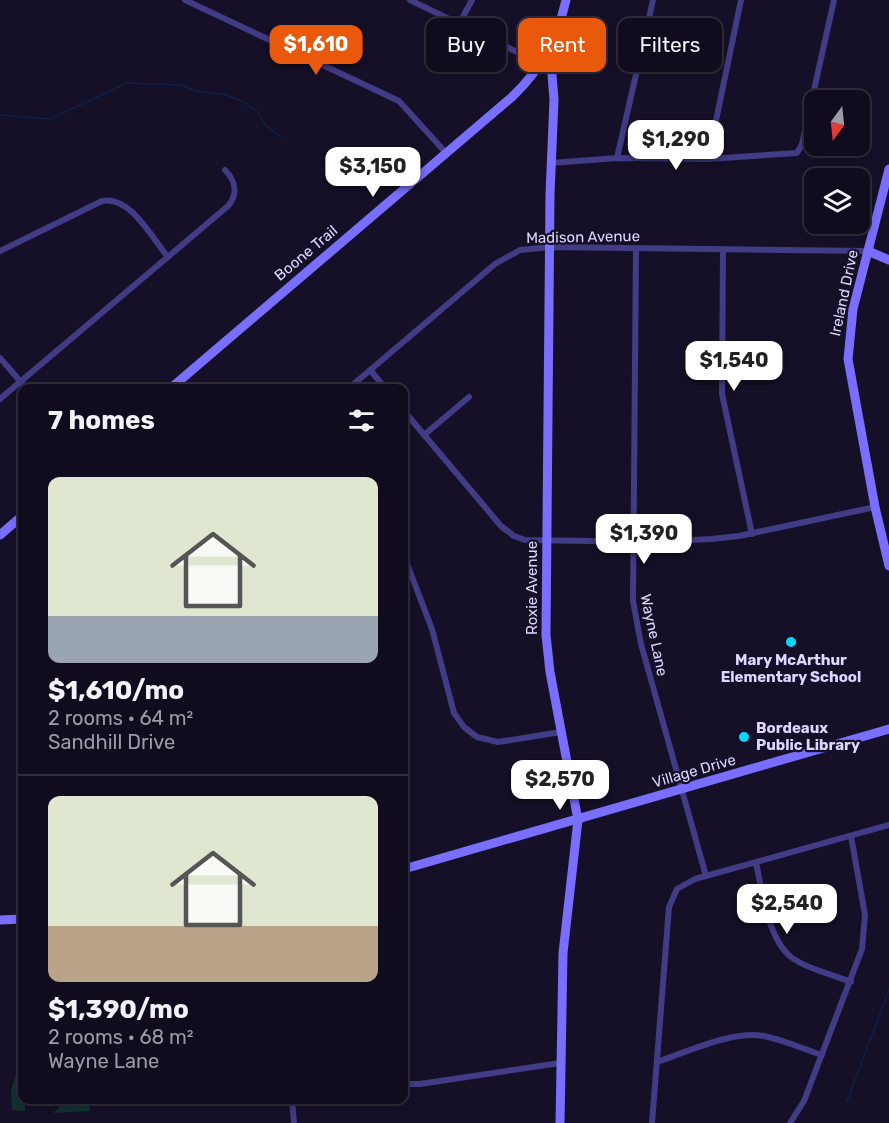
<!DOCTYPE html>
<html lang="en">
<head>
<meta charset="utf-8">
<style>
  body { margin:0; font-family:Rubik,sans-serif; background:#1e1a2a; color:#f1f3f6; height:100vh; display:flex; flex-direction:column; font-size:22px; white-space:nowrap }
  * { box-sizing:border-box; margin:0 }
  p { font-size:20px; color:#9c9ba4 }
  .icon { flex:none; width:33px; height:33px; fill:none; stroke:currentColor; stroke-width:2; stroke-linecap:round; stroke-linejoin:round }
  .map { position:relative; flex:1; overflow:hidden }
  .drawer { position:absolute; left:18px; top:384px; width:390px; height:720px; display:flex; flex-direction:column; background:#100c1d; border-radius:12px; box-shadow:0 3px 9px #0003,0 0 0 2px #302c3b }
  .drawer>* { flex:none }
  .banner { position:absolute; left:426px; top:18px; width:372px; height:54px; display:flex; gap:12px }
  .needle { width:39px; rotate:195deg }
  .buttons { position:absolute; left:804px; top:90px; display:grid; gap:12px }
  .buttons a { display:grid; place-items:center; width:66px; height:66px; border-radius:12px; background:#100c1d; box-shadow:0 3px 9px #0003,0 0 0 2px #302c3b; font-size:30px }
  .price { position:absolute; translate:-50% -51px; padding:0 14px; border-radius:12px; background:#fff; color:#222; font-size:20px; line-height:39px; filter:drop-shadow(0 2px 3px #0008) }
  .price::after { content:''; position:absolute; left:50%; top:36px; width:18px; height:14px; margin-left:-9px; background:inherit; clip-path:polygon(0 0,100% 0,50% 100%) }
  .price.active { background:#ea580c; color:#fff }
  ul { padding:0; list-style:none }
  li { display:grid; align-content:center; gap:12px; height:318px; padding:0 30px }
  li+li { border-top:2px solid #302c3b }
  li span { display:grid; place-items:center; height:186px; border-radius:12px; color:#555 }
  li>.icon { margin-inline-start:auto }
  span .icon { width:108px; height:108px; fill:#fffc; stroke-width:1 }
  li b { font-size:26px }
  h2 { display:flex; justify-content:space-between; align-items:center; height:72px; padding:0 30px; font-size:26px }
  .chip { padding:0 21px; border-radius:12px; background:#100c1d; box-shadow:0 3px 9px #0003,0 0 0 2px #302c3b; font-size:21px; line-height:54px }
  .chip.active { background:#ea580c; color:#fff }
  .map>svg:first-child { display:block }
</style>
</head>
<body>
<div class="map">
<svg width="889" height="1123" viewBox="0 0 889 1123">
  <rect width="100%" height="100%" fill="#151027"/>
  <g fill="#133031">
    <path d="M22,1071V1100H52L42,1107V1104L25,1105V1111L12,1110L11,1091L16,1073Z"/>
    <path d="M62,1100H90V1111L53,1113L61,1106Z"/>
  </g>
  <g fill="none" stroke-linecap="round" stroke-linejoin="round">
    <g stroke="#0d2049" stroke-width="1.5">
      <path d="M0,115L50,119L127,83L181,85L196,91L223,94L244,102L259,113L266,126L282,137"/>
      <path d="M847,1101L889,990"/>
    </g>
    <g stroke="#423b85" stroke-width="6">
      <path d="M185,0L399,101L447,154"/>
      <path d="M410,0L552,69"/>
      <path d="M459,24L472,0"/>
      <path d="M617,158L653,0"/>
      <path d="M708,159L741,0"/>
      <path d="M551,163L617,158L708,159L797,153L802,144L834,0"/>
      <path d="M636,248L633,601L641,644L706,876"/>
      <path d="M723,250L722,394L752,534"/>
      <path d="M0,251L102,201C130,195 152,238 168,257"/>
      <path d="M0,358L26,388"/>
      <path d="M370,370L385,388"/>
      <path d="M349,388L495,264L520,250L551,247L868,251"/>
      <path d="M0,399L228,206C238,194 236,181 225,170"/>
      <path d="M404,411L501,526L514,536L525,540L655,542L711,539L739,536L875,507"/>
      <path d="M424,435L469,397"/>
      <path d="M404,556L432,629L454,713L464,727L477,737L498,742L561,732"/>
      <path d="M404,856L407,868"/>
      <path d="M756,863C762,890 768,939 791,957C807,969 831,974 851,982"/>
      <path d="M657,1062C687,1052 733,1030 764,1036C784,1040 803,1049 822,1055"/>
      <path d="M404,1084H420L560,1063"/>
      <path d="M292,1100L294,1123"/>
      <path d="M652,1123L669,907L677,889L695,879L889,825"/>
      <path d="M790,1123L804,1101L862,949L865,915L851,836"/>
    </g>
    <g stroke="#796efe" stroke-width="9">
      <path d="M550,50L554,100L550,194L546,635L550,672L578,820L563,953L560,1123"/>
      <path d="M889,169L853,309L848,359L875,507L889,566"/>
      <path d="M868,251L889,260"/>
      <path d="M171,388L513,96C542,68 557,39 566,0"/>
      <path d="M0,535L22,516"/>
      <path d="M404,869L889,729"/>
      <path d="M0,920L22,919"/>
    </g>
  </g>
  <g fill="#04d6fd" stroke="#151027" stroke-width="2">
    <circle cx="791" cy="642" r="6"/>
    <circle cx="744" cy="737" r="6"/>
  </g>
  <g text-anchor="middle" stroke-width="4.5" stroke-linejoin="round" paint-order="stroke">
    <g font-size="15" fill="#ddd6ff" stroke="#151027">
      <text transform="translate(583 237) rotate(-1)" y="5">Madison Avenue</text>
      <text transform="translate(306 253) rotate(-40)" y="5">Boone Trail</text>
      <text transform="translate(844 293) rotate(-78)" y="5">Ireland Drive</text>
      <text transform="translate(532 588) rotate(-90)" y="5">Roxie Avenue</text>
      <text transform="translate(654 635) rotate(78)" y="5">Wayne Lane</text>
      <text transform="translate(694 771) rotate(-16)" y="5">Village Drive</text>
    </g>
    <g font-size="15" font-weight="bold" fill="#ddd6ff" stroke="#151027">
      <text x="791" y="665">Mary McArthur<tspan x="791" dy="17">Elementary School</tspan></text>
      <text x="756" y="733" text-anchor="start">Bordeaux<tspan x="756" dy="17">Public Library</tspan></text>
    </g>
  </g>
</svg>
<div class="buttons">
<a><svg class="needle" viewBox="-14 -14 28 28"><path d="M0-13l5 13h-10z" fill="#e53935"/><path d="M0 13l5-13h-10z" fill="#9c9ba4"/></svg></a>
<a><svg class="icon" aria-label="layers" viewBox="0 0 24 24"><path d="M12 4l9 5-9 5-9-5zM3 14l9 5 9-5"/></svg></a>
</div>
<b class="price active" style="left:316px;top:76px">$1,610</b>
<b class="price" style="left:676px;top:171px">$1,290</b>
<b class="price" style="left:373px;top:198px">$3,150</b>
<b class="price" style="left:734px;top:392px">$1,540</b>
<b class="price" style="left:644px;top:565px">$1,390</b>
<b class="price" style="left:560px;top:811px">$2,570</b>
<b class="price" style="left:787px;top:935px">$2,540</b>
<div class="banner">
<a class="chip">Buy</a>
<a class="chip active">Rent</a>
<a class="chip">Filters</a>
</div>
<section class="drawer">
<h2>7 homes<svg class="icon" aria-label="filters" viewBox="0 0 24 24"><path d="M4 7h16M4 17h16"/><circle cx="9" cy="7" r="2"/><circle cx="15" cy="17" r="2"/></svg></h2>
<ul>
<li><span style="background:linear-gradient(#dfe7d0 75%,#9aa5b1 0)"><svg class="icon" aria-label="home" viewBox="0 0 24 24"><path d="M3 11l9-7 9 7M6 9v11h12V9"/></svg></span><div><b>$1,610/mo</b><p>2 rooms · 64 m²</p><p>Sandhill Drive</p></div></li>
<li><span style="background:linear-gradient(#dfe7d0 70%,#b9a48a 0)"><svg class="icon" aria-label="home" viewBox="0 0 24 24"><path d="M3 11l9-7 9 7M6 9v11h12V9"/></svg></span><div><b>$1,390/mo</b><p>2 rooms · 68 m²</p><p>Wayne Lane</p></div></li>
</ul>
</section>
</div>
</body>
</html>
